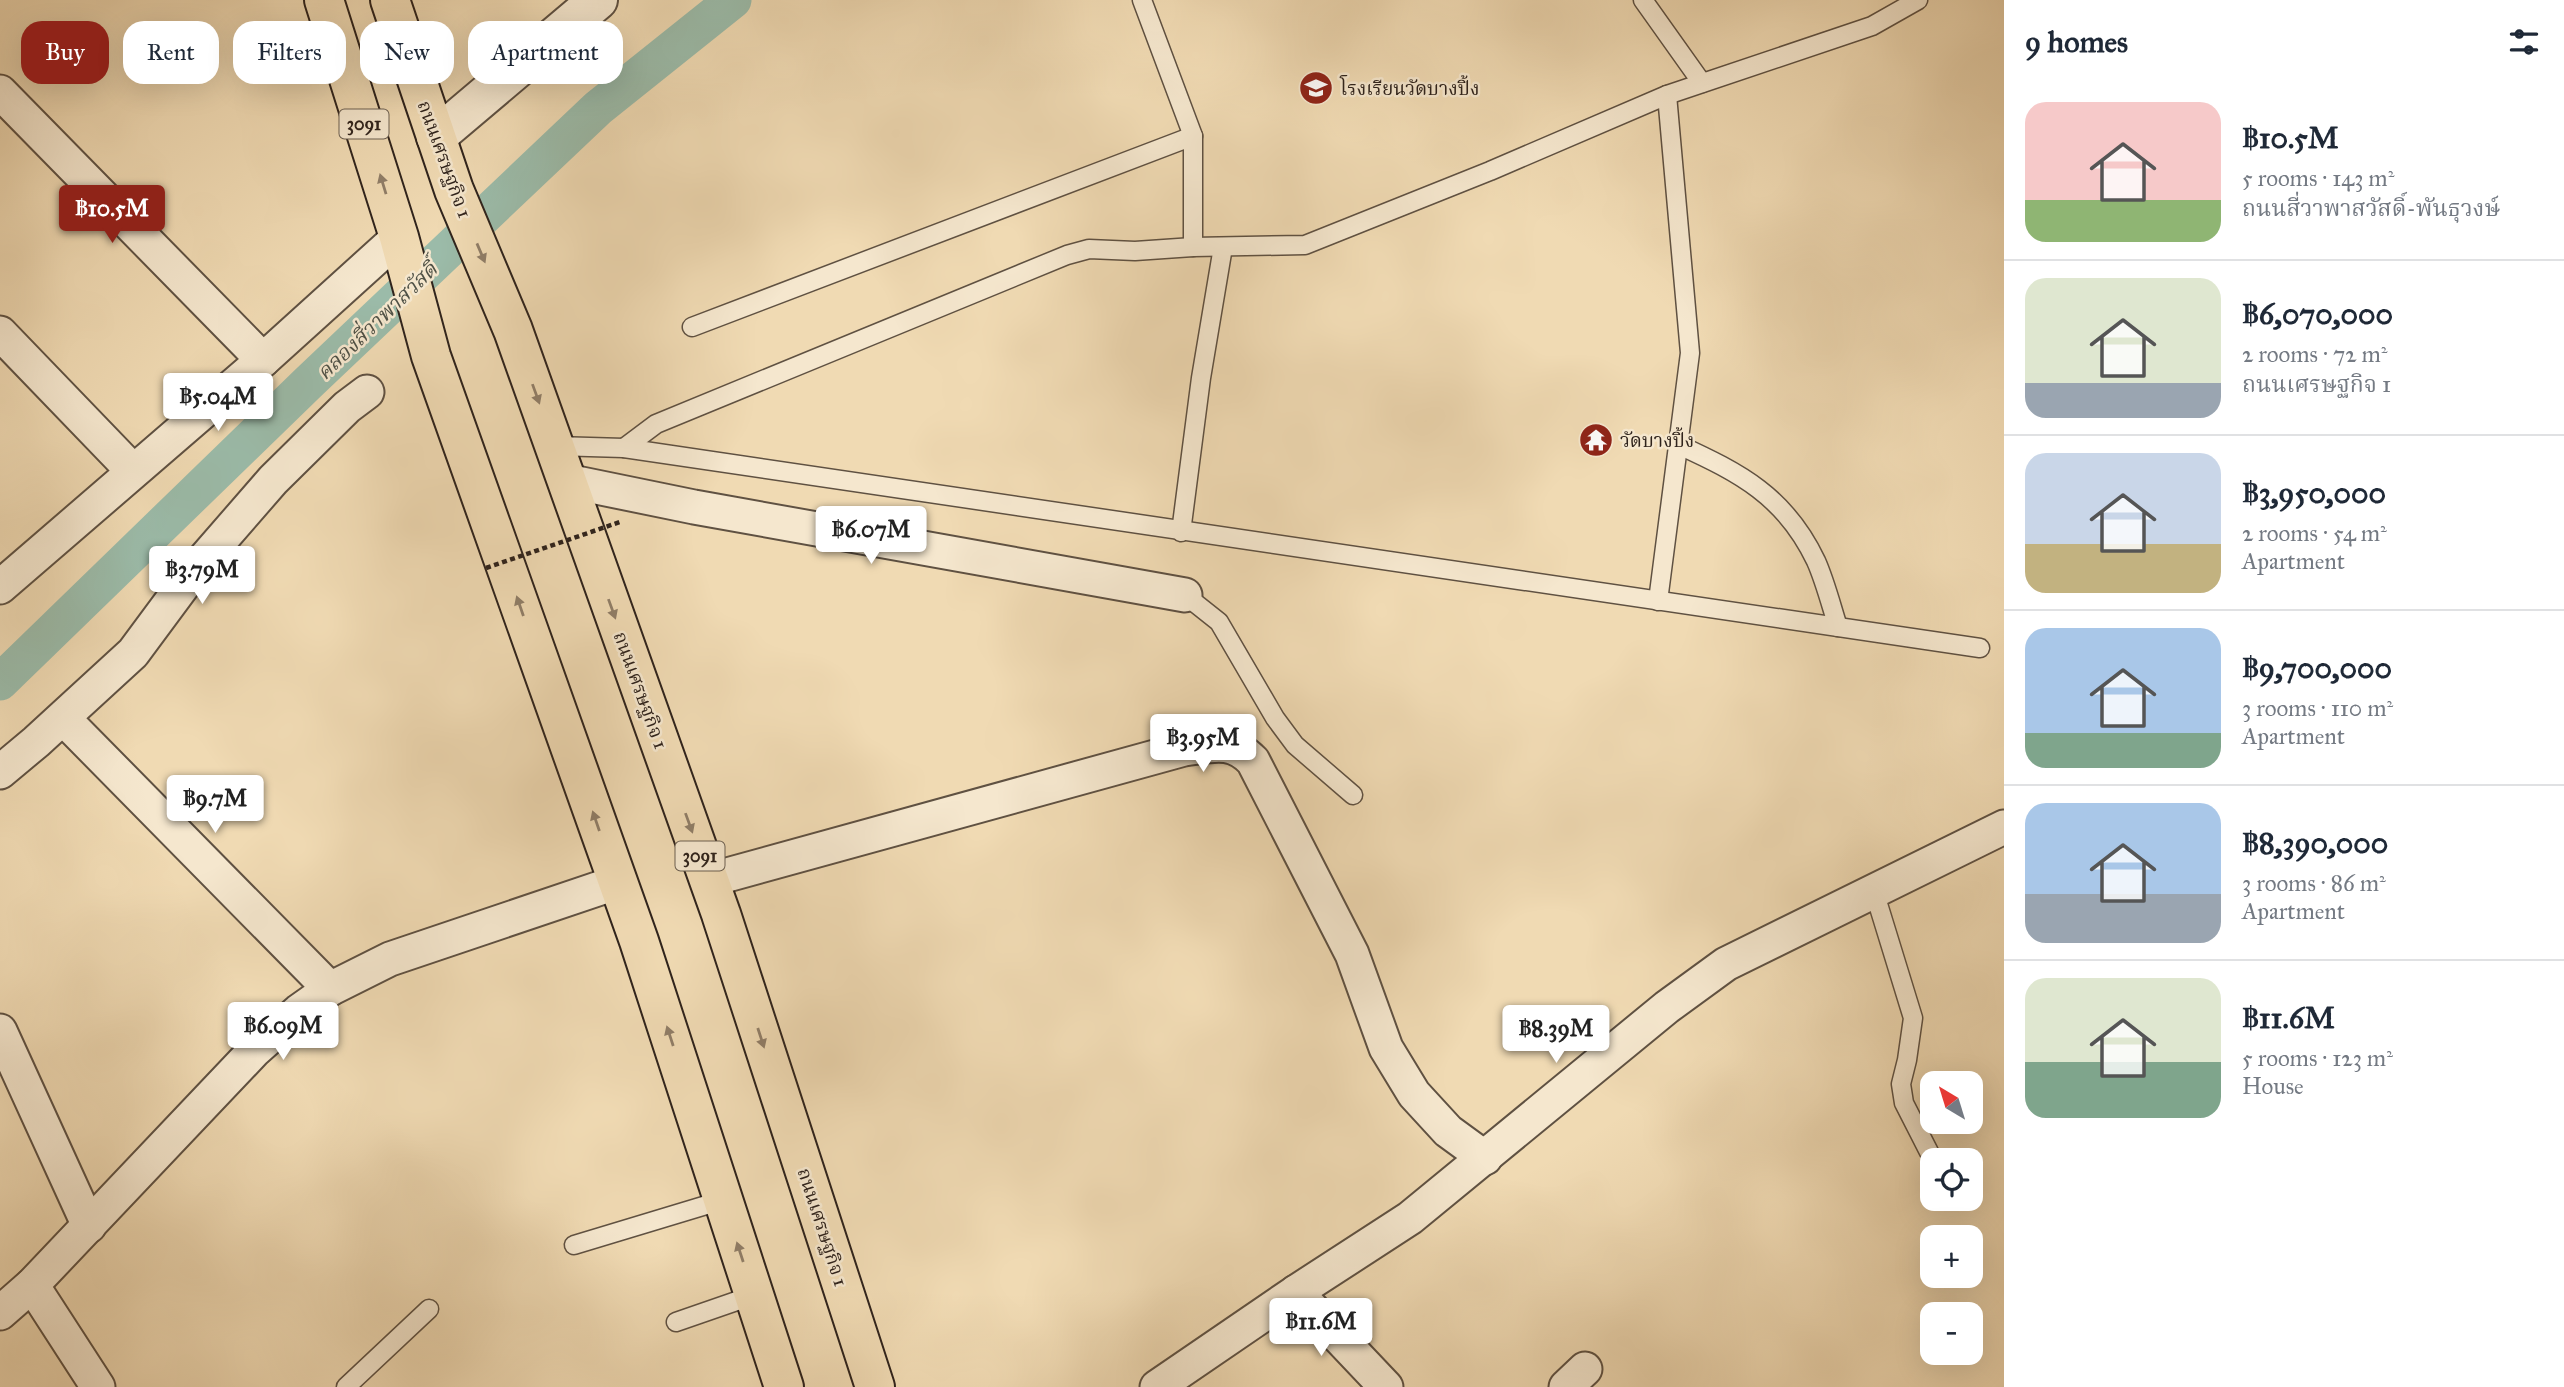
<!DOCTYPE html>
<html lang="en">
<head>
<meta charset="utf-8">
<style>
  body { margin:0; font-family:"IM FELL Great Primer","Noto Serif Thai",serif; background:#f6f6f7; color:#1f2937; height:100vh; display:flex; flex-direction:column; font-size:26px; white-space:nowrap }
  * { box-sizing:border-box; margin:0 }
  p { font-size:23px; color:#747a83 }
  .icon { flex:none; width:38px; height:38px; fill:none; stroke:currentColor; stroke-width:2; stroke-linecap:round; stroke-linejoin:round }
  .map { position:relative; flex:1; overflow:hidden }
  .drawer { display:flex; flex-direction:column; background:#fff; width:560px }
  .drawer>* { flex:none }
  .banner { position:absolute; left:21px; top:21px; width:665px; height:63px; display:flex; gap:14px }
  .needle { width:46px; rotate:322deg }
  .buttons { position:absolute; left:1920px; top:1071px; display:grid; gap:14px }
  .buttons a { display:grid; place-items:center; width:63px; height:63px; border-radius:14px; background:#fff; box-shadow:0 7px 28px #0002; font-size:35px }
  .price { position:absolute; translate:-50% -60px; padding:0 16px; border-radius:7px; background:#fff; color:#222; font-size:23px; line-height:46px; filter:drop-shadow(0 2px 4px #0008) }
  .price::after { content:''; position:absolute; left:50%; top:42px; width:21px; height:16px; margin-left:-10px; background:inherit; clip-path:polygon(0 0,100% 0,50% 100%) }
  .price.current { background:#8f2418; color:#fff }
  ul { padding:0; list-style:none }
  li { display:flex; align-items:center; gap:21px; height:175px; padding:0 21px }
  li+li { border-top:2px solid #e0e1e3 }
  li span { display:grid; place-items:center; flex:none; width:196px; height:140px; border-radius:21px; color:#555 }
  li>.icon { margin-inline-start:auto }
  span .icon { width:84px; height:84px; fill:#fffc; stroke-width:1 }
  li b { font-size:30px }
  h2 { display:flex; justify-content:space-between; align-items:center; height:84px; padding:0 21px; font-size:30px }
  .tag { padding:0 24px; border-radius:21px; background:#fff; box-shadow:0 7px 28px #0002; font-size:24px; line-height:63px }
  .tag.current { background:#8f2418; color:#fff }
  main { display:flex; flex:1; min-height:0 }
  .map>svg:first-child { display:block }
</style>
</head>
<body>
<main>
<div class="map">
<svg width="2004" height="1387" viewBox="0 0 2004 1387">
  <rect width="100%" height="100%" fill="#f0dab3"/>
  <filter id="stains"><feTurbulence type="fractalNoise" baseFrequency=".00286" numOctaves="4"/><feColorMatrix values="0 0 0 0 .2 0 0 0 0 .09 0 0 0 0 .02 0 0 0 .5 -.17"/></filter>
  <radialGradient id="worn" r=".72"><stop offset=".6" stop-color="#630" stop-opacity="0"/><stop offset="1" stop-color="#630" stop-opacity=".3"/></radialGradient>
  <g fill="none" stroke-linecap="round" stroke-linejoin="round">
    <path stroke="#9bbba9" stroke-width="37" d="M0,682L308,383L598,108L733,0"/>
    <g stroke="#5f5142" stroke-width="21">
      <g id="service">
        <path d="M1142,0L1193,136V247"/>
        <path d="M1643,0L1702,83"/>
        <path d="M692,327L1193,136"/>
        <path d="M1679,445C1740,473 1785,496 1816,561C1825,581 1831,605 1838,627"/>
        <path d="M555,446L624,448L1980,648"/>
        <path d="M624,448L656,424L1067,255L1089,249L1135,251L1193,247L1305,245L1490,171L1667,95L1872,26L1918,0"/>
        <path d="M1181,532L1201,378L1223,247"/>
        <path d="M1185,595L1219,622L1275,718L1295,745L1353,795"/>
        <path d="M1658,601L1690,353L1667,95"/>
        <path d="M1874,891L1913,1018L1907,1060L1901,1084L1904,1103L1929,1152"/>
        <path d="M574,1245L723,1200"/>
        <path d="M676,1322L754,1295"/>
        <path d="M346,1387L429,1309"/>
      </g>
    </g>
    <g stroke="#5f5142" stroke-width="37">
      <g id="minor">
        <path d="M0,92L263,360"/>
        <path d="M0,333L132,470"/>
        <path d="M567,481L694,507L1185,595"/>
        <path d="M0,587L263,360L399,237"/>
        <path d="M63,718L330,989"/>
        <path d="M0,772L36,742L133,653L193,572L273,480L347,407L367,392"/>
        <path d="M709,880L1184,749C1212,746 1231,738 1253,761L1352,954L1386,1048L1414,1094L1448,1131L1485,1158"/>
        <path d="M0,1031L89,1226"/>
        <path d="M32,1285L98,1387"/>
        <path d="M1296,1292L1386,1387"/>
        <path d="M0,1313L32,1285L254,1051L299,1011L330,989L390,959L618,882"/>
        <path d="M1157,1387L1296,1292L1410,1218L1667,1007L1726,964L2004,827"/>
        <path d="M1566,1387L1585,1369"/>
      </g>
    </g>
    <g stroke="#5f5142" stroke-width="42">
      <path id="tertiary" d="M436,137L598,0"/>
    </g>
    <g stroke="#2f231c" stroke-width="42">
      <g id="primary">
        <path d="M324,0L399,237L431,356L639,941L784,1387"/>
        <path d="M390,0L454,190L513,330L721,914L875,1387"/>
      </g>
    </g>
    <use href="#service" stroke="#f5e7ce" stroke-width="18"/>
    <use href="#minor" stroke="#f5e7ce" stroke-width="33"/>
    <use href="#tertiary" stroke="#f5e7ce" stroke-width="38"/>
    <use href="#primary" stroke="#f0dab3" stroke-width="38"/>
    <path stroke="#2f231c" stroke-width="4.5" stroke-dasharray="5 3.5" stroke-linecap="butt" d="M486,568L620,522"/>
  </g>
  <defs><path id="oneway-solid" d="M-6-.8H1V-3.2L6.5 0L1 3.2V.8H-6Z" transform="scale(1.75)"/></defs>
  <g fill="#907e68">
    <use href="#oneway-solid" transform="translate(383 184) rotate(-107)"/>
    <use href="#oneway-solid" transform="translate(481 253) rotate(67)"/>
    <use href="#oneway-solid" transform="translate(536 394) rotate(70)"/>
    <use href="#oneway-solid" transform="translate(520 606) rotate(-109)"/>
    <use href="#oneway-solid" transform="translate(612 609) rotate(70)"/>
    <use href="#oneway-solid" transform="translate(596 821) rotate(-109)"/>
    <use href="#oneway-solid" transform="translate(689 823) rotate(70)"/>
    <use href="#oneway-solid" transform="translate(670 1036) rotate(-108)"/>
    <use href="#oneway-solid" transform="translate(761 1038) rotate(72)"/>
    <use href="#oneway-solid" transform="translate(740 1252) rotate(-108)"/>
  </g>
  <defs>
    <g id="school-disc" transform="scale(1.75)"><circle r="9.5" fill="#8f2418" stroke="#f5e7ce"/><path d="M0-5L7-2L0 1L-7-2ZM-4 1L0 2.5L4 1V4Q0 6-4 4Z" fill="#fff"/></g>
    <g id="temple-disc" transform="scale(1.75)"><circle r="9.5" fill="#8f2418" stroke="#f5e7ce"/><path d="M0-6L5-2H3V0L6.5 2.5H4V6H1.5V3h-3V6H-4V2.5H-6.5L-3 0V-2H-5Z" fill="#fff"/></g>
  </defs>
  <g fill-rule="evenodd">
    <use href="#school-disc" x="1316" y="88"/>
    <use href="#temple-disc" x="1596" y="440"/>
  </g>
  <g text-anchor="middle" stroke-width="5" stroke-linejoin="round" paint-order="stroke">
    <g fill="#f5e7ce" stroke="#6a5e51" stroke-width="2">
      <rect x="339.5" y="109.5" width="49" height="29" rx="5"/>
      <rect x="675.5" y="841.5" width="49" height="29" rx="5"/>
    </g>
    <g font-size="18" font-weight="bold" fill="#2f231c">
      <text x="364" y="130">3091</text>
      <text x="700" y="862">3091</text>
    </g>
    <g font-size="19" fill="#2f231c" stroke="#f5e7ce" text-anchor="start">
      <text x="1340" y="95">โรงเรียนวัดบางปิ้ง</text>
      <text x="1620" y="447">วัดบางปิ้ง</text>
    </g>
    <g font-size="19" fill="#2f231c" stroke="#f5e7ce">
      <text transform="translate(445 159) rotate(70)" y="7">ถนนเศรษฐกิจ 1</text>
      <text transform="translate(641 690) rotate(70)" y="7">ถนนเศรษฐกิจ 1</text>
      <text transform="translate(823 1227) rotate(72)" y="7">ถนนเศรษฐกิจ 1</text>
    </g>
    <g font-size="21" font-style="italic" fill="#4f5146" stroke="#f5e7ce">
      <text transform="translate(377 321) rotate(-44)" y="7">คลองสี่วาพาสวัสดิ์</text>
    </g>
  </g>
  <rect width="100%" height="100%" filter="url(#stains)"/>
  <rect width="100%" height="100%" fill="url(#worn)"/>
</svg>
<div class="buttons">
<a><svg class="needle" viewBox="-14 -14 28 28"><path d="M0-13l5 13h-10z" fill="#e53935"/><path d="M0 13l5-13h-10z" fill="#747a83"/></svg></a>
<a><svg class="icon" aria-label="locate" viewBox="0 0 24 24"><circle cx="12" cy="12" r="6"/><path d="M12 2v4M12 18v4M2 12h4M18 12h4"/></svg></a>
<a>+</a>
<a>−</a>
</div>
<b class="price current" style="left:112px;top:245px">฿10.5M</b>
<b class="price" style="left:218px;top:433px">฿5.04M</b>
<b class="price" style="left:871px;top:566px">฿6.07M</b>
<b class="price" style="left:202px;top:606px">฿3.79M</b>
<b class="price" style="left:1203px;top:774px">฿3.95M</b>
<b class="price" style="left:215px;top:835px">฿9.7M</b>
<b class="price" style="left:283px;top:1062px">฿6.09M</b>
<b class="price" style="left:1556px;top:1065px">฿8.39M</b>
<b class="price" style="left:1321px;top:1358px">฿11.6M</b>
<div class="banner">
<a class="tag current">Buy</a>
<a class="tag">Rent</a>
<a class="tag">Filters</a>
<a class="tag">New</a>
<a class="tag">Apartment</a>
</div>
</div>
<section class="drawer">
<h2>9 homes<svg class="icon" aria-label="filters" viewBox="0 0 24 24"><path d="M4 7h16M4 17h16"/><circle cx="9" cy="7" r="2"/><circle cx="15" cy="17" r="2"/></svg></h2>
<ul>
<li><span style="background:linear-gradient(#f6c9c9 70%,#8fb573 0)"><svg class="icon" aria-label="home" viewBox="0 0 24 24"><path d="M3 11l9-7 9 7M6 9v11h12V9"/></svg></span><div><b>฿10.5M</b><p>5 rooms · 143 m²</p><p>ถนนสี่วาพาสวัสดิ์-พันธุวงษ์</p></div></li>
<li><span style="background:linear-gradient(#dfe7d0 75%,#9aa5b1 0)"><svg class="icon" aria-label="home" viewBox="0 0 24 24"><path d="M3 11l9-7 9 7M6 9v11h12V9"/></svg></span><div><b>฿6,070,000</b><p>2 rooms · 72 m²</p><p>ถนนเศรษฐกิจ 1</p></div></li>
<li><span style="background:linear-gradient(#c9d6e8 65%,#c2b280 0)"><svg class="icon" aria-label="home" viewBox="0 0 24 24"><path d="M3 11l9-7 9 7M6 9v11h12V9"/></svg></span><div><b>฿3,950,000</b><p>2 rooms · 54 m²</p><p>Apartment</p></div></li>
<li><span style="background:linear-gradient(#a9c7e8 75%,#7fa58c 0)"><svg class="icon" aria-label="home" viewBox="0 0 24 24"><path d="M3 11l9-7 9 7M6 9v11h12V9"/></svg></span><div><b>฿9,700,000</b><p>3 rooms · 110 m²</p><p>Apartment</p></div></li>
<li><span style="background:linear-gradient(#a9c7e8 65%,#9aa5b1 0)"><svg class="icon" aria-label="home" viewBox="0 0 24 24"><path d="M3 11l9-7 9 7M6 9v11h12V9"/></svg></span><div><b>฿8,390,000</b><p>3 rooms · 86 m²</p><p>Apartment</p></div></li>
<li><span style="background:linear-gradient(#dfe7d0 60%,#7fa58c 0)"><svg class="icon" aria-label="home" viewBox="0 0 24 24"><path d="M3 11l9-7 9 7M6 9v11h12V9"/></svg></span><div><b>฿11.6M</b><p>5 rooms · 123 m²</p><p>House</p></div></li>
</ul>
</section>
</main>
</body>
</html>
